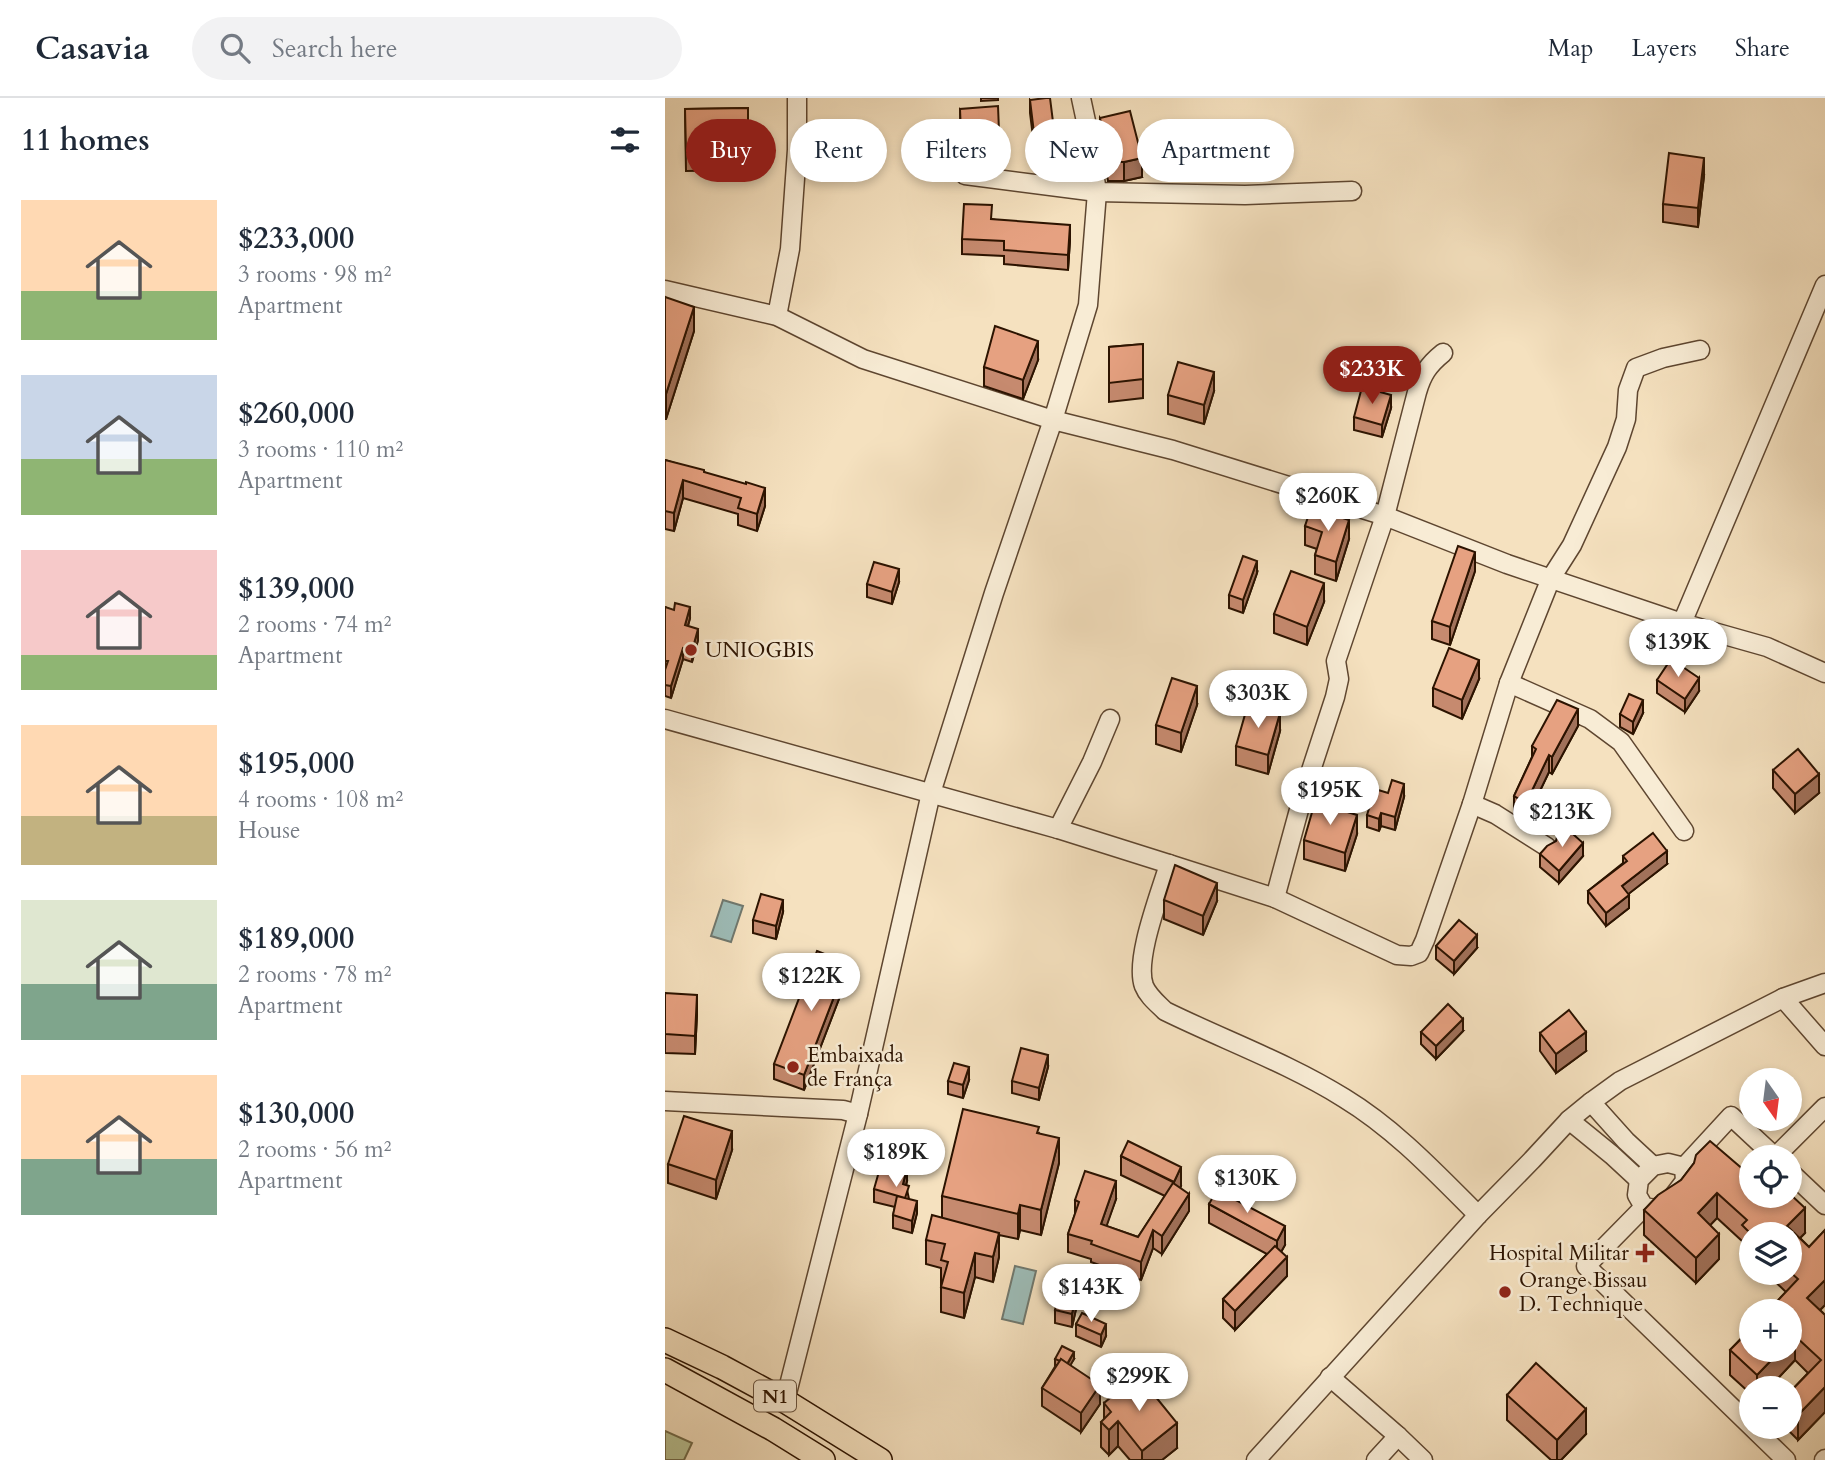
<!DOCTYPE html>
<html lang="en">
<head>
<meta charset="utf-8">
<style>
  body { margin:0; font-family:Cardo,serif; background:#f2f2f3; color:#1f2937; height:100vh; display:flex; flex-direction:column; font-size:26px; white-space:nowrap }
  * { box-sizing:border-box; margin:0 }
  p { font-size:23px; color:#747a83 }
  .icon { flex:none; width:38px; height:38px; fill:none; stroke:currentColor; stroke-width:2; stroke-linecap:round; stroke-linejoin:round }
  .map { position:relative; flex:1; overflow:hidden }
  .sheet { display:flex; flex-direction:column; background:#fff; width:665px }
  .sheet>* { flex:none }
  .guide { position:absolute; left:21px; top:21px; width:665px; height:63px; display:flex; gap:14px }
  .needle { width:46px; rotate:166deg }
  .controls { position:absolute; left:1074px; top:970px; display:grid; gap:14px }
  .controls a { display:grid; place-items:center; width:63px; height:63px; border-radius:50%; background:#fff; box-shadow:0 4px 10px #0003; font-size:35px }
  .price { position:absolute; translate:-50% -60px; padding:0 16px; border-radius:24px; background:#fff; color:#222; font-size:23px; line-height:46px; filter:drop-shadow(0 2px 4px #0008) }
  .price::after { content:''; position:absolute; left:50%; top:42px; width:21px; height:16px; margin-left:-10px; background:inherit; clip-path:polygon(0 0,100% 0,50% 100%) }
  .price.current { background:#8f2418; color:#fff }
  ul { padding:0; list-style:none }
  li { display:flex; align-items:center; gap:21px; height:175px; padding:0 21px }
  li span { display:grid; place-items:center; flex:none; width:196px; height:140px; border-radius:0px; color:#555 }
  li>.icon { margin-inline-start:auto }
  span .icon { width:84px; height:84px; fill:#fffc; stroke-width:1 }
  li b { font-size:30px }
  h2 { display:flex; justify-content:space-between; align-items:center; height:84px; padding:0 21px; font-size:30px }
  .pill { padding:0 24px; border-radius:32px; background:#fff; box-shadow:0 4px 10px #0003; font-size:24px; line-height:63px }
  .pill.current { background:#8f2418; color:#fff }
  header { display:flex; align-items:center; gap:42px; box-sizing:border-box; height:98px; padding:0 35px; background:#fff; border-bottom:2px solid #e0e1e3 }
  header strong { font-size:33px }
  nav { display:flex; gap:38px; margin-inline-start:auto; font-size:24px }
  .search { width:490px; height:63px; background:#f2f2f3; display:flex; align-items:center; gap:18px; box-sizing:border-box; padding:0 24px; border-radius:38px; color:#747a83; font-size:26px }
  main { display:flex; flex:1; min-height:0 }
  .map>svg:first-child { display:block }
</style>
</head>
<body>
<header>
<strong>Casavia</strong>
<div class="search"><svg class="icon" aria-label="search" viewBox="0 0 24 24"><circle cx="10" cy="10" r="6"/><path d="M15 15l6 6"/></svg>Search here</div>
<nav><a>Map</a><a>Layers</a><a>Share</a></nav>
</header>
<main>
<section class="sheet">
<h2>11 homes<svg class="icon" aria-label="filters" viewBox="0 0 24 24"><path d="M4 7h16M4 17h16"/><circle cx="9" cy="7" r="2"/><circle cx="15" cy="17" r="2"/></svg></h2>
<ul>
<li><span style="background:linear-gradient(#ffd9b3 65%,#8fb573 0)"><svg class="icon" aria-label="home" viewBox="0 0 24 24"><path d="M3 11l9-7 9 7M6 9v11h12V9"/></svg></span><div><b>$233,000</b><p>3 rooms · 98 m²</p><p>Apartment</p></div></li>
<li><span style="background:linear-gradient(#c9d6e8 60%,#8fb573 0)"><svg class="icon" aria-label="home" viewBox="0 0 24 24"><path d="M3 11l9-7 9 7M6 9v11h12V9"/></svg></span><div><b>$260,000</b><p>3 rooms · 110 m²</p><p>Apartment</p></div></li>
<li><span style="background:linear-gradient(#f6c9c9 75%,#8fb573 0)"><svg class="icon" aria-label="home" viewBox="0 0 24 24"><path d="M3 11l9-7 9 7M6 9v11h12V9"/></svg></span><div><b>$139,000</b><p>2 rooms · 74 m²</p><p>Apartment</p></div></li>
<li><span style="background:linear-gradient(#ffd9b3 65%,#c2b280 0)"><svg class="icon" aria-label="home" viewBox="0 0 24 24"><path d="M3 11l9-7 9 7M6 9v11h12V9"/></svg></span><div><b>$195,000</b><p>4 rooms · 108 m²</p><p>House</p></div></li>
<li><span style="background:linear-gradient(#dfe7d0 60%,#7fa58c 0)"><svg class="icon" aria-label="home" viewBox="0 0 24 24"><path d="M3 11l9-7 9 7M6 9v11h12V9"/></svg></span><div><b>$189,000</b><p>2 rooms · 78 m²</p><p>Apartment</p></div></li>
<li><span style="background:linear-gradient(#ffd9b3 60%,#7fa58c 0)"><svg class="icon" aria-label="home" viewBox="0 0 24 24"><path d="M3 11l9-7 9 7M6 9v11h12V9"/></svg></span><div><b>$130,000</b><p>2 rooms · 56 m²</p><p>Apartment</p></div></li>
</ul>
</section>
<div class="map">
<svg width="1160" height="1362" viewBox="0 0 1160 1362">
  <rect width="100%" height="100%" fill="#f5e1bf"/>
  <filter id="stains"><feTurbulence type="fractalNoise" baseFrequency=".00286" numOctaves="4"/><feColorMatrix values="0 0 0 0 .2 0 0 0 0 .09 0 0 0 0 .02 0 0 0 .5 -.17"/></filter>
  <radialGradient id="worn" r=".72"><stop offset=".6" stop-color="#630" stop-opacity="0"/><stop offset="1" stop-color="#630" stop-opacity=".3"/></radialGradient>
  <path fill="#b9c394" stroke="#726b4a" stroke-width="2" d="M0,1333L27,1345L19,1362H0Z"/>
  <g fill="#9dbcb7" stroke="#70786e" stroke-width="2">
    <path d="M58,802L78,808L66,844L46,838Z"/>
    <path d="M350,1168L371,1173L358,1226L337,1221Z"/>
  </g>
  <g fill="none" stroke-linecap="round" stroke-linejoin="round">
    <g stroke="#5e4630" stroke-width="21">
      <g id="minor">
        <path d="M300,77L432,94L580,97L687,93"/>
        <path d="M0,192L112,218L198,261L388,322L508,352L720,418L842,466L1017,525L1102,549L1160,575"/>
        <path d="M112,218L125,151L132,52V0"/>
        <path d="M1017,525L1160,187"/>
        <path d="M844,585L925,621L956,644L1019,733"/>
        <path d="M0,621L393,731L504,766L610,800L732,857L746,858L754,855L760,842L807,706L844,585L886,480L907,447L952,349L961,321L963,292L971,270L998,260L1035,252"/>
        <path d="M807,706L830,716L882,749"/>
        <path d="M393,731L427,664L445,621"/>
        <path d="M504,766C496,794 469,861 479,888C483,898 492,905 500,913C559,942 623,965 679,1000C730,1031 771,1075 813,1117"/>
        <path d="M610,800L638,697L670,599L674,581L671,563L720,418L752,294C757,277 763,267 778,255"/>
        <path d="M1118,900L1160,948"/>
        <path d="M0,1003L178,1012L193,1016"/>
        <path d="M926,1004L961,1043L988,1068"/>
        <path d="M904,1022L947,1057L974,1082"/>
        <path d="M1019,1069L1003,1065L988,1068L974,1082L972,1097L979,1109L991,1111L1007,1100L1020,1083L1019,1069L1066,1018L1110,1059L1160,1009"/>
        <path d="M1125,1074L1160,1107"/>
        <path d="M979,1109L921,1168L1121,1362"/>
        <path d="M665,1279L733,1338L758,1362"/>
        <path d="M120,1303L193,1016L266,695L329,495L388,322L423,207L432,94L422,28L416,0"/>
        <path d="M591,1362L813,1117L867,1062L904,1022L926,1004L955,983L1118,900L1160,885"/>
        <path d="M711,1362L733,1338"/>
        <path d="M1159,1362L1160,1361"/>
      </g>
    </g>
    <g stroke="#2c1300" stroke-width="26">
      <g id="major">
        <path d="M0,1242L57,1269L120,1303L215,1362"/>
        <path d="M0,1272L108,1331L158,1362"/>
      </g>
    </g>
    <use href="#minor" stroke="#f8ecd5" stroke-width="18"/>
    <use href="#major" stroke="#f5e1bf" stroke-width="23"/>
  </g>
  <g fill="#c68a6f" stroke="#2c1300" stroke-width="2">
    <path d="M316,0H333V2L316,3Z"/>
    <path d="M365,2L389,32V45L369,47L365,15Z"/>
    <path d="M83,10V72L21,73L20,11Z"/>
    <path d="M295,11L334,33V52L296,54Z"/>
    <path d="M435,20L477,79L459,83H443L435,39Z"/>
    <path d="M1039,78L1033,129L998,124V106Z"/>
    <path d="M327,121L405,142L403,172L339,166V158L297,156V141Z"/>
    <path d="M0,199L29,233L1,321H0Z"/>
    <path d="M478,246V300L444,304V249Z"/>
    <path d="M373,262L358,301L319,288V269Z"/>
    <path d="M549,293L539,326L503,316V297Z"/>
    <path d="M726,310L717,339L689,332V319Z"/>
    <path d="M0,362L39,374L100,408L92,433L73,427V416L18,400L9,433L0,431Z"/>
    <path d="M640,428L684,441L671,483L650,476V457L652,451L640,447Z"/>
    <path d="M810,473L785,547L767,541V523Z"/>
    <path d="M592,475L578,515L564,510V497Z"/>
    <path d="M234,484L227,506L202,499V486Z"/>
    <path d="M659,504L642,547L609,535V516Z"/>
    <path d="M0,509L25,520L23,528L33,542L27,564L18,561L6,600L0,598Z"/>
    <path d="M814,581L797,621L768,608V590Z"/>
    <path d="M992,582L1034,593L1020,614L992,595Z"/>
    <path d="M532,607L516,654L491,646V627Z"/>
    <path d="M978,615L968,636L955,629V616Z"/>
    <path d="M913,628L887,676L884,674L861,722L849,714V698L867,659V648Z"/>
    <path d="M615,633L603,676L571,667V648Z"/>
    <path d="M1108,672L1154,695L1130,715L1108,690Z"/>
    <path d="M739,699L730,732L716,728L714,733L702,729V717Z"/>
    <path d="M692,736L680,773L639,761V742Z"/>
    <path d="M891,743L918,758L894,785L875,769V756Z"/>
    <path d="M958,758L1002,766L963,796L964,810L941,828L923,805V793L958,765Z"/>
    <path d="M499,802L552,803L538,837L499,821Z"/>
    <path d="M118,814L111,841L88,835V822Z"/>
    <path d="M771,848L812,850L789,876L771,861Z"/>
    <path d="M182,880L139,992L109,981V966Z"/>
    <path d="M0,895L32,916L30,956L0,955Z"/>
    <path d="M798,933L771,961L756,946V934Z"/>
    <path d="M875,935L921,953L891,975L875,953Z"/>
    <path d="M383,969L374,1002L347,995V983Z"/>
    <path d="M304,982L298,1000L283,996V983Z"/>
    <path d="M374,1035L394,1065L376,1137L355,1132L353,1141L334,1137V1159L328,1184L310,1179L299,1220L276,1214V1170L261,1166V1142L277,1120V1098Z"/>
    <path d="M67,1052L51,1101L3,1085V1066Z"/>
    <path d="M456,1058L516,1088L515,1090L524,1113L497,1156L488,1150L476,1182L426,1164V1161L403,1154V1136L410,1116V1102L451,1101L441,1128L473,1139L500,1098L456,1077Z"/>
    <path d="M1029,1065L1140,1135L1135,1140L1144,1149L1160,1132V1207L1155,1212L1160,1217V1314L1133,1342L1119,1328H1125V1294L1143,1275L1130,1262L1104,1290H1087V1297L1065,1277V1252L1121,1194L1100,1174H1125L1087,1136V1162L1077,1152V1143L1052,1120L1045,1127L1054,1161L1031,1185L979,1137V1112L1016,1082Z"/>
    <path d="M242,1083L241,1087L244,1101L252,1115L247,1135L228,1130V1117L230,1109L209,1104V1091Z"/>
    <path d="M544,1106L620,1147L616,1154L622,1178L570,1232L558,1220V1201L602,1156L544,1125Z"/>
    <path d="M417,1184L407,1229L390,1225V1212Z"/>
    <path d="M411,1226L441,1238L436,1249L411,1238Z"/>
    <path d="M390,1261H409L405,1267L435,1306L416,1334L377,1308V1290L391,1267H390Z"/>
    <path d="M842,1297L921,1336L896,1362H886L842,1322Z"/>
    <path d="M439,1305L512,1350L497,1362H465L453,1348L444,1357L436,1349V1324L439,1322Z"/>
  </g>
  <g fill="#a1715a" stroke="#2c1300" stroke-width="2">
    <path d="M477,60V79L459,83V64Z"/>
    <path d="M1039,60V78L1033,129V110Z"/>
    <path d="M405,127V142L403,172V157Z"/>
    <path d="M29,209V233L1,321V296Z"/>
    <path d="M373,243V262L358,301V282Z"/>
    <path d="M549,274V293L539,326V307Z"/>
    <path d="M726,297V310L717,339V327Z"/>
    <path d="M18,382V400L9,433V415Z"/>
    <path d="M100,390V408L92,433V416Z"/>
    <path d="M684,422V441L671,483V464Z"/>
    <path d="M810,454V473L785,547V529Z"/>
    <path d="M592,463V475L578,515V502Z"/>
    <path d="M234,471V484L227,506V494Z"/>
    <path d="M659,485V504L642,547V529Z"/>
    <path d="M25,509V520L20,538V527Z"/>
    <path d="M33,531V542L27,564V553Z"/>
    <path d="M18,550V561L6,600V588Z"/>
    <path d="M814,562V581L797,621V602Z"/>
    <path d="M1034,580V593L1020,614V601Z"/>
    <path d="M532,588V607L516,654V635Z"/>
    <path d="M978,602V615L968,636V624Z"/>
    <path d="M913,611V628L887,676V659Z"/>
    <path d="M615,615V633L603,676V657Z"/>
    <path d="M884,657V674L861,722V705Z"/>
    <path d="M1154,676V695L1130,715V696Z"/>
    <path d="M739,686V699L730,732V719Z"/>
    <path d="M716,715V728L714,733V721Z"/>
    <path d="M692,717V736L680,773V755Z"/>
    <path d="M918,745V758L894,785V773Z"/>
    <path d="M1002,753V766L957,801V788Z"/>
    <path d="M552,785V803L538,837V818Z"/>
    <path d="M964,797V810L941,828V815Z"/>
    <path d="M118,802V814L111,841V828Z"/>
    <path d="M812,837V850L789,876V863Z"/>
    <path d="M182,865V880L139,992V977Z"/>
    <path d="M32,897V916L30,956V938Z"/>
    <path d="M798,921V933L771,961V948Z"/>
    <path d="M921,934V953L891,975V956Z"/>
    <path d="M383,957V969L374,1002V990Z"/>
    <path d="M304,969V982L298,1000V987Z"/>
    <path d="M67,1033V1052L51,1101V1082Z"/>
    <path d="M394,1040V1065L376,1137V1112Z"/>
    <path d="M516,1069V1088L509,1102V1084Z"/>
    <path d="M242,1070V1083L238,1099V1086Z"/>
    <path d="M451,1083V1101L436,1144V1126Z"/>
    <path d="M1052,1095V1120L1033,1140V1115Z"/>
    <path d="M524,1096V1113L497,1156V1138Z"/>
    <path d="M252,1103V1115L247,1135V1123Z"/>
    <path d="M355,1107V1132L353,1141V1116Z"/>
    <path d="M1140,1110V1135L1125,1150L1122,1128Z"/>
    <path d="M620,1128V1147L612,1161V1143Z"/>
    <path d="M488,1132V1150L476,1182V1164Z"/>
    <path d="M334,1135V1159L328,1184V1159Z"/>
    <path d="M1054,1136V1161L1031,1185V1160Z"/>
    <path d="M310,1155V1179L299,1220V1195Z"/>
    <path d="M622,1159V1178L570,1232V1213Z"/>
    <path d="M417,1171V1184L407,1229V1216Z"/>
    <path d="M1160,1182V1207L1142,1225V1200Z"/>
    <path d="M441,1226V1238L436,1249V1237Z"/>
    <path d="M1130,1238V1262L1104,1290H1092V1277L1117,1251H1125V1243Z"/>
    <path d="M409,1254V1261L402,1273V1267Z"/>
    <path d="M435,1287V1306L416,1334V1315Z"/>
    <path d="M1160,1289V1314L1133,1342V1317Z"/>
    <path d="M921,1311V1336L896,1362H892V1342Z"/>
    <path d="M453,1323V1348L444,1357V1332Z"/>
    <path d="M512,1325V1350L497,1362H477V1353Z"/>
  </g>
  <g fill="#e6a181" stroke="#2c1300" stroke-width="2">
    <path d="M381,0H385L389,32L369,35L365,2Z"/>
    <path d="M333,8L334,33L296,36L295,11Z"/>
    <path d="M83,10V53L21,54L20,11Z"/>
    <path d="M465,13L477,60L459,64H443L435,20Z"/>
    <path d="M1004,55L1039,60L1033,110L998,106Z"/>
    <path d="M299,106L327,107L326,121L405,127L403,157L339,152V143L297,141Z"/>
    <path d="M0,199L29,209L1,296H0Z"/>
    <path d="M330,228L373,243L358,282L319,269Z"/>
    <path d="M478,246V281L444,285V249Z"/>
    <path d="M513,264L549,274L539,307L503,297Z"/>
    <path d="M697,289L726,297L717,327L689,319Z"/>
    <path d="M0,362L39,372V374L81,386V384L100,390L92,416L73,410L76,400L18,382L9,415L0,413Z"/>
    <path d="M646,410L684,422L671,464L650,457L657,434L640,428Z"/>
    <path d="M793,448L810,454L785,529L767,523Z"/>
    <path d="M578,458L592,463L578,502L564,497Z"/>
    <path d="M209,464L234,471L227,494L202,486Z"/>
    <path d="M626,473L659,485L642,529L609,516Z"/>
    <path d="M10,505L25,509L20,527L33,531L27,553L18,550L6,588L0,587V572L3,563H0V509L9,512Z"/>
    <path d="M784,550L814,562L797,602L768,590Z"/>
    <path d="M1006,561L1034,580L1020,601L992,582Z"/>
    <path d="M507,580L532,588L516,635L491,627Z"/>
    <path d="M964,596L978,602L968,624L955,616Z"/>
    <path d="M892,602L913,611L887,659L884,657L861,705L849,698L871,651L867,648Z"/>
    <path d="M583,606L615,615L603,657L571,648Z"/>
    <path d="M1133,651L1154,676L1130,696L1108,672Z"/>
    <path d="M727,682L739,686L730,719L716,715L714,721L702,717L710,691L723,695Z"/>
    <path d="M650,704L692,717L680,755L639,742Z"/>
    <path d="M899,728L918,745L894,773L875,756L882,748L891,743L893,735Z"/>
    <path d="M988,735L1002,753L957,788L964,797L941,815L923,793L962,763L958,758Z"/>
    <path d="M510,767L552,785L538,818L499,802Z"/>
    <path d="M96,796L118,802L111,828L88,822Z"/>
    <path d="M794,822L812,837L789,863L771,848Z"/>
    <path d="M152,853L182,865L139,977L109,966Z"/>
    <path d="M0,895L32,897L30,938L0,936Z"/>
    <path d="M783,906L798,921L771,948L756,934Z"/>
    <path d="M904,912L921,934L891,956L875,935Z"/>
    <path d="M356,950L383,957L374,990L347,983Z"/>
    <path d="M289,965L304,969L298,987L283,983Z"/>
    <path d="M298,1011L374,1029L372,1035L394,1040L376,1112L355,1107L353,1116L277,1098Z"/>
    <path d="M19,1018L67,1033L51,1082L3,1066Z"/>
    <path d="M463,1043L516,1069L509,1084L456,1058Z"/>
    <path d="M1045,1043L1087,1079V1097H1125V1096L1140,1110L1122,1128L1144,1149L1160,1132V1182L1142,1200L1160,1217V1289L1133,1317L1125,1309V1294L1156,1262L1130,1238L1125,1243V1213H1103L1133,1181L1125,1174V1136H1087V1137L1077,1127L1082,1122L1052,1095L1033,1115L1054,1136L1031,1160L979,1112L993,1097L1016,1082L1029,1065L1031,1057Z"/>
    <path d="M217,1063L242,1070L238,1086L244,1088L240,1100L252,1103L247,1123L228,1117L232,1098L240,1100L209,1091Z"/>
    <path d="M420,1073L451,1083L436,1126L473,1139L508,1085L524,1096L497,1138L488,1132L476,1164L426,1146L427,1143L403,1136L414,1104L410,1102Z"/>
    <path d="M552,1092L620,1128L612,1143L544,1106Z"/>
    <path d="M267,1117L334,1135L328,1159L310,1155L299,1195L276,1189L283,1164L276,1162L280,1146L261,1142Z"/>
    <path d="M610,1148L622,1159L570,1213L558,1201Z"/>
    <path d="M401,1168L417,1171L407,1216L390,1212Z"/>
    <path d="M417,1215L441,1226L436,1237L411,1226Z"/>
    <path d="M1087,1230V1251H1117L1092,1277L1065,1252Z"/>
    <path d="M397,1248L409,1254L402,1266L396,1261L395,1263L390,1261Z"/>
    <path d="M396,1261L435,1287L416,1315L377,1290Z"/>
    <path d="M871,1265L921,1311L892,1342L842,1297Z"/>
    <path d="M473,1277L512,1325L477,1353L453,1323L444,1332L436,1324L446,1314L439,1305Z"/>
  </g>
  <g fill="#8f2418" stroke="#f8ecd5" stroke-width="2.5">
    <circle cx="26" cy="552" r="7"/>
    <circle cx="128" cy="969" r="7"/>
    <path d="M976.5 1144.5h7v7h7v7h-7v7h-7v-7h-7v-7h7z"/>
    <circle cx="840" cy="1194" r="7"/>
  </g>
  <g text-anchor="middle" stroke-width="5" stroke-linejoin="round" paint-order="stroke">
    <rect fill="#f8ecd5" stroke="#695440" stroke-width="2" x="89" y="1282.5" width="42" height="31" rx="5"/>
    <g font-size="19" font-weight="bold" fill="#2c1300">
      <text x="110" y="1305">N1</text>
    </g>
    <g font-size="21" fill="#2c1300" stroke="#f8ecd5" text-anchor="start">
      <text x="40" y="559">UNIOGBIS</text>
      <text x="142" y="964">Embaixada<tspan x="142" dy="24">de França</tspan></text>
      <text x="964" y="1162" text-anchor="end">Hospital Militar</text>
      <text x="854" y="1189">Orange Bissau<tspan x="854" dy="24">D. Technique</tspan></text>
    </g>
  </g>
  <rect width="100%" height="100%" filter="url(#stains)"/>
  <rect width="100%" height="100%" fill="url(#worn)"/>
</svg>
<div class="controls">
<a><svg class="needle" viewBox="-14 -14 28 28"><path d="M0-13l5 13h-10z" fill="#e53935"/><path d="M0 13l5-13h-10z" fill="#747a83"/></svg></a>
<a><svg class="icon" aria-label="locate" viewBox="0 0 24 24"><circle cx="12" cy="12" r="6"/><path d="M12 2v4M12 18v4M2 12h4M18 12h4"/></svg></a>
<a><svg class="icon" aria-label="layers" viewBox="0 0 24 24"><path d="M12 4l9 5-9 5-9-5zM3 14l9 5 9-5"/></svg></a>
<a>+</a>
<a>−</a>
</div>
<b class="price current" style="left:707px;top:308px">$233K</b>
<b class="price" style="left:663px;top:435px">$260K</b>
<b class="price" style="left:1013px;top:581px">$139K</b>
<b class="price" style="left:593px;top:632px">$303K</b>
<b class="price" style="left:665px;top:729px">$195K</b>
<b class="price" style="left:897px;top:751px">$213K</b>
<b class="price" style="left:146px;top:915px">$122K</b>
<b class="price" style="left:231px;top:1091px">$189K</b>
<b class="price" style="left:582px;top:1117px">$130K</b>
<b class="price" style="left:426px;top:1226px">$143K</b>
<b class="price" style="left:474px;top:1315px">$299K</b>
<div class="guide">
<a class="pill current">Buy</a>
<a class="pill">Rent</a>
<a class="pill">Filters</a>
<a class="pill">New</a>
<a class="pill">Apartment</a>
</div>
</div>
</main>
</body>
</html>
